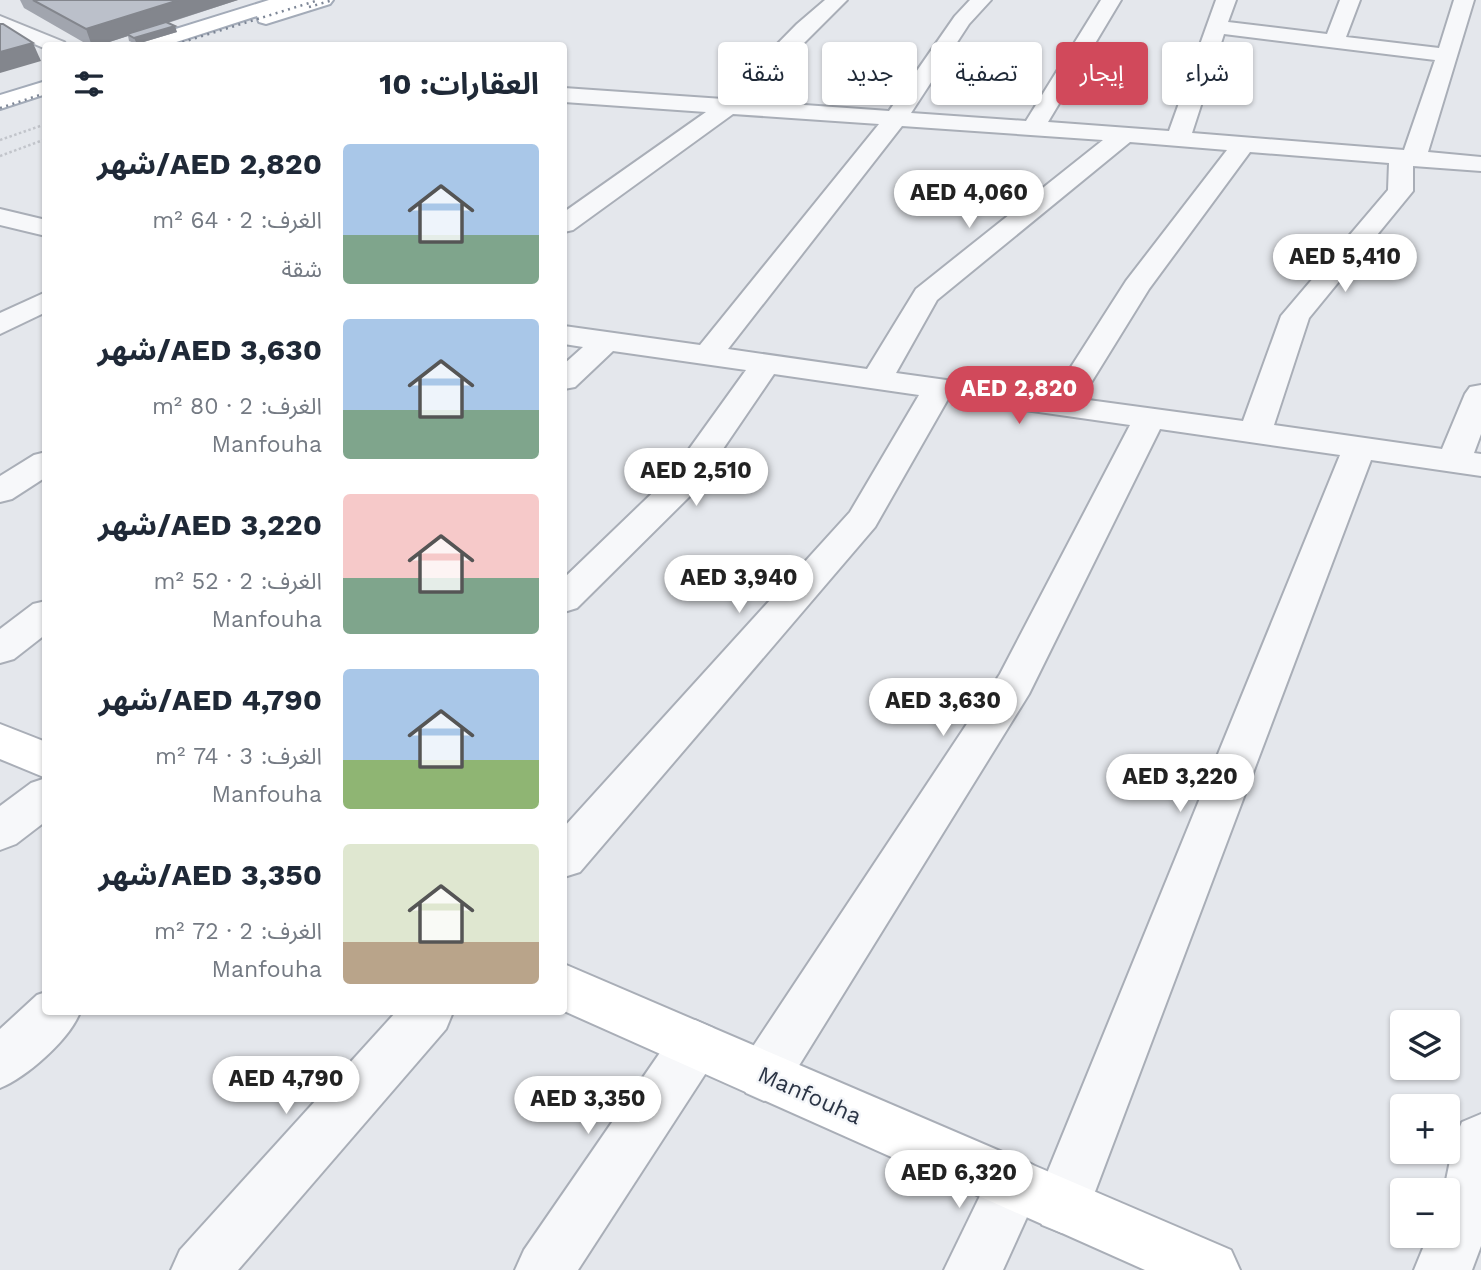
<!DOCTYPE html>
<html lang="ar">
<head>
<meta charset="utf-8">
<style>
  body { margin:0; font-family:"Work Sans","Noto Sans Arabic",sans-serif; background:#f6f6f7; color:#1f2937; direction:rtl; height:100vh; display:flex; flex-direction:column; font-size:26px; white-space:nowrap }
  * { box-sizing:border-box; margin:0 }
  p { font-size:23px; color:#747a83 }
  .icon { flex:none; width:38px; height:38px; fill:none; stroke:currentColor; stroke-width:2; stroke-linecap:round; stroke-linejoin:round }
  .map { position:relative; flex:1; overflow:hidden; direction:ltr }
  .details { position:absolute; left:42px; top:42px; width:525px; height:973px; display:flex; flex-direction:column; background:#fff; border-radius:7px; box-shadow:0 2px 5px #0004; direction:rtl }
  .details>* { flex:none }
  .hud { position:absolute; left:588px; top:42px; width:665px; height:63px; direction:rtl; display:flex; gap:14px }
  .buttons { position:absolute; left:1390px; top:1010px; display:grid; gap:14px }
  .buttons a { display:grid; place-items:center; width:70px; height:70px; border-radius:7px; background:#fff; box-shadow:0 2px 5px #0004; font-size:35px }
  .price { position:absolute; translate:-50% -60px; padding:0 16px; border-radius:24px; background:#fff; color:#222; font-size:23px; line-height:46px; filter:drop-shadow(0 2px 4px #0008) }
  .price::after { content:''; position:absolute; left:50%; top:42px; width:21px; height:16px; margin-left:-10px; background:inherit; clip-path:polygon(0 0,100% 0,50% 100%) }
  .price.selected { background:#d1495b; color:#fff }
  ul { padding:0; list-style:none }
  li { display:flex; align-items:center; gap:21px; height:175px; padding:0 28px }
  li span { display:grid; place-items:center; flex:none; width:196px; height:140px; border-radius:7px; color:#555 }
  li>.icon { margin-inline-start:auto }
  span .icon { width:84px; height:84px; fill:#fffc; stroke-width:1 }
  li b { font-size:30px }
  h2 { display:flex; justify-content:space-between; align-items:center; height:84px; padding:0 28px; font-size:30px }
  .tag { padding:0 24px; border-radius:7px; background:#fff; box-shadow:0 2px 5px #0004; font-size:24px; line-height:63px }
  .tag.selected { background:#d1495b; color:#fff }
  .map>svg:first-child { display:block }
</style>
</head>
<body>
<div class="map">
<svg width="1481" height="1270" viewBox="0 0 1481 1270">
  <rect width="100%" height="100%" fill="#e4e7ec"/>
  <g fill="none" stroke-linecap="round" stroke-linejoin="round">
    <g stroke="#a9aeb7" stroke-width="4">
      <g id="street">
        <path d="M825,0H847L746,101L889,111L955,16L970,0H991L969,24L911,113L1026,121L1101,0H1121L1048,122L1169,131L1216,0H1236L1228,22L1327,34L1340,0H1360L1346,37L1439,48L1454,0H1474L1428,152L1481,157V171L1413,166V191L1309,318L1274,425L1442,449L1465,394L1470,387L1481,385V434L1474,453L1481,454V476L1371,460L1090,1205L1082,1225L1062,1233L1042,1225L1034,1205L1340,455L1160,429L1029,694L782,1093L764,1101L746,1093L738,1075L746,1057L1000,674L1130,425L948,399L875,527L580,872L564,877V827L850,512L919,395L774,374L693,493L577,608L564,612V578L669,477L746,370L613,351L575,387L564,389V364L583,347L564,344V326L700,345L879,124L733,114L573,230L564,232V212L706,112L564,102V88L723,99L797,24ZM1224,34L1435,60L1404,150L1192,133ZM902,126L1103,140L916,289L867,369L728,349ZM1130,142L1227,150L1126,281L1053,395L896,373L937,300ZM1250,152L1389,163L1388,190L1281,316L1243,421L1081,399L1149,289Z"/>
        <path d="M0,16L64,42L67,46H46V49L0,29Z"/>
        <path d="M0,209L46,220V236L0,225Z"/>
        <path d="M46,292V312L0,334V313Z"/>
        <path d="M46,452V477L12,499L0,502V476L34,455Z"/>
        <path d="M46,601V634L14,659L0,663V629L33,604Z"/>
        <path d="M46,778V821L16,844L0,850V806L31,783Z"/>
        <path d="M46,992V1012H80C70,1039 27,1077 0,1088V1029L37,995Z"/>
        <path d="M396,1012H453L446,1029L238,1270H171L180,1250Z"/>
        <path d="M695,1020L713,1028L720,1045L713,1062L578,1270H515L524,1250L677,1028Z"/>
        <path d="M1481,1114V1246L1472,1270H1414L1428,1236H1447V1190H1444L1454,1141L1462,1122Z"/>
        <path d="M1014,1156L1033,1165L1042,1184L1003,1270H944L995,1165Z"/>
      </g>
    </g>
    <g stroke="#a9aeb7" stroke-width="4">
      <g id="secondary">
        <path d="M0,724L46,742V778L0,759Z"/>
        <path d="M564,964L1231,1250L1240,1270H1145L564,1011Z"/>
      </g>
    </g>
    <g stroke="#a3abb8" stroke-width="4">
      <g id="primary">
        <path d="M269,0H333L330,4L266,24L259,22L257,16L164,46H131L134,42Z"/>
        <path d="M46,81V94L0,109V95Z"/>
      </g>
    </g>
    <g stroke="#c2c5cb" stroke-width="2.5" stroke-dasharray="2.5 2.5" stroke-linecap="butt">
      <path d="M0,140L46,124"/>
      <path d="M0,156L46,139"/>
    </g>
    <use href="#street" fill="#f7f8fa" fill-rule="evenodd"/>
    <use href="#secondary" fill="#fff" fill-rule="evenodd"/>
    <use href="#primary" fill="#fff" fill-rule="evenodd"/>
    <g stroke="#7d8696" stroke-width="2.5" stroke-dasharray="2 4.5" stroke-linecap="butt">
      <path d="M309,7L333,0"/>
      <path d="M170,46L319,0"/>
      <path d="M0,108L46,93"/>
    </g>
  </g>
  <path fill="#a1a5ae" d="M20,0H238L168,23L177,32L137,44L129,41L128,36L97,46H90L24,8Z"/>
  <g fill="#83868d">
    <path d="M179,0H238L129,35L127,34L128,36L97,46H92L86,29Z"/>
    <path d="M175,26L177,32L137,44L134,38Z"/>
    <path d="M33,43L41,61L0,73V52Z"/>
  </g>
  <g fill="#bbc0ca" stroke="#83868d" stroke-width="2">
    <path d="M33,0H179L86,29Z"/>
    <path d="M166,22L175,26L134,38L127,34Z"/>
    <path d="M0,24H3L33,43L0,52Z"/>
  </g>
  <g text-anchor="middle" stroke-width="5" stroke-linejoin="round" paint-order="stroke">
    <g font-size="23" fill="#2b3445" stroke="#f4f6f9">
      <text transform="translate(810 1095) rotate(24)" y="8">Manfouha</text>
    </g>
  </g>
</svg>
<div class="buttons">
<a><svg class="icon" aria-label="layers" viewBox="0 0 24 24"><path d="M12 4l9 5-9 5-9-5zM3 14l9 5 9-5"/></svg></a>
<a>+</a>
<a>−</a>
</div>
<b class="price" style="left:969px;top:230px">AED 4,060</b>
<b class="price" style="left:1345px;top:294px">AED 5,410</b>
<b class="price selected" style="left:1019px;top:426px">AED 2,820</b>
<b class="price" style="left:696px;top:508px">AED 2,510</b>
<b class="price" style="left:739px;top:615px">AED 3,940</b>
<b class="price" style="left:943px;top:738px">AED 3,630</b>
<b class="price" style="left:1180px;top:814px">AED 3,220</b>
<b class="price" style="left:286px;top:1116px">AED 4,790</b>
<b class="price" style="left:588px;top:1136px">AED 3,350</b>
<b class="price" style="left:959px;top:1210px">AED 6,320</b>
<div class="hud">
<a class="tag">شراء</a>
<a class="tag selected">إيجار</a>
<a class="tag">تصفية</a>
<a class="tag">جديد</a>
<a class="tag">شقة</a>
</div>
<section class="details">
<h2>العقارات: 10<svg class="icon" aria-label="filters" viewBox="0 0 24 24"><path d="M4 7h16M4 17h16"/><circle cx="9" cy="7" r="2"/><circle cx="15" cy="17" r="2"/></svg></h2>
<ul>
<li><span style="background:linear-gradient(#a9c7e8 65%,#7fa58c 0)"><svg class="icon" aria-label="home" viewBox="0 0 24 24"><path d="M3 11l9-7 9 7M6 9v11h12V9"/></svg></span><div><b>AED 2,820/شهر</b><p>الغرف: 2 · 64 m²</p><p>شقة</p></div></li>
<li><span style="background:linear-gradient(#a9c7e8 65%,#7fa58c 0)"><svg class="icon" aria-label="home" viewBox="0 0 24 24"><path d="M3 11l9-7 9 7M6 9v11h12V9"/></svg></span><div><b>AED 3,630/شهر</b><p>الغرف: 2 · 80 m²</p><p>Manfouha</p></div></li>
<li><span style="background:linear-gradient(#f6c9c9 60%,#7fa58c 0)"><svg class="icon" aria-label="home" viewBox="0 0 24 24"><path d="M3 11l9-7 9 7M6 9v11h12V9"/></svg></span><div><b>AED 3,220/شهر</b><p>الغرف: 2 · 52 m²</p><p>Manfouha</p></div></li>
<li><span style="background:linear-gradient(#a9c7e8 65%,#8fb573 0)"><svg class="icon" aria-label="home" viewBox="0 0 24 24"><path d="M3 11l9-7 9 7M6 9v11h12V9"/></svg></span><div><b>AED 4,790/شهر</b><p>الغرف: 3 · 74 m²</p><p>Manfouha</p></div></li>
<li><span style="background:linear-gradient(#dfe7d0 70%,#b9a48a 0)"><svg class="icon" aria-label="home" viewBox="0 0 24 24"><path d="M3 11l9-7 9 7M6 9v11h12V9"/></svg></span><div><b>AED 3,350/شهر</b><p>الغرف: 2 · 72 m²</p><p>Manfouha</p></div></li>
</ul>
</section>
</div>
</body>
</html>
